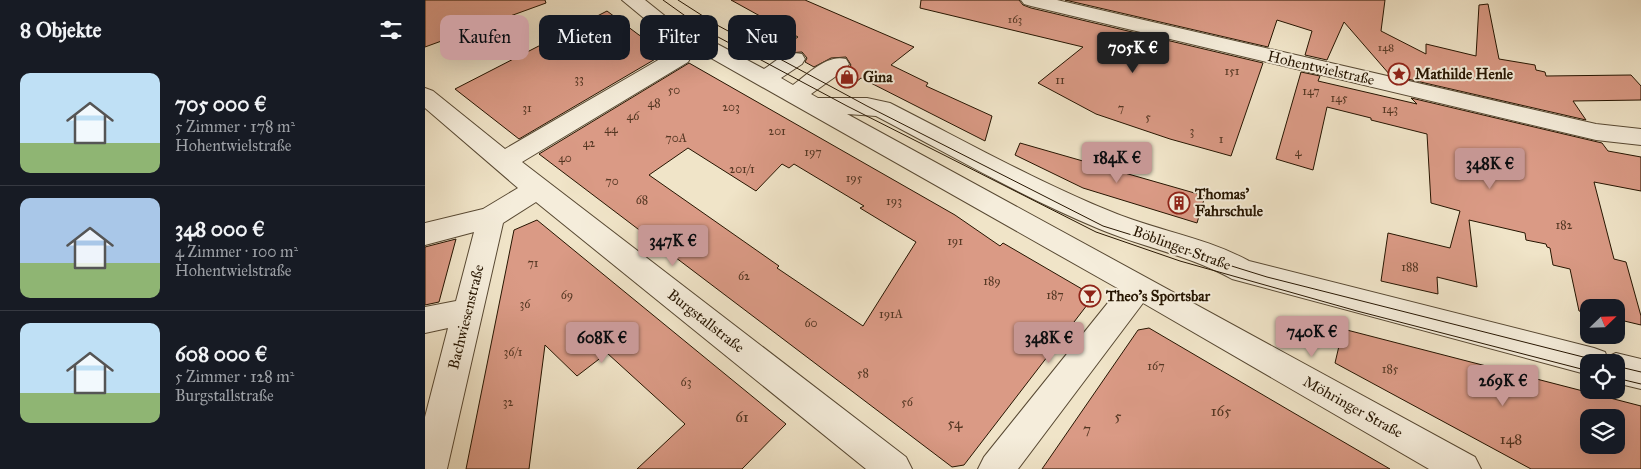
<!DOCTYPE html>
<html lang="de">
<head>
<meta charset="utf-8">
<style>
  body { margin:0; font-family:"IM FELL Great Primer",serif; background:#20242c; color:#f1f3f6; height:100vh; display:flex; flex-direction:column; font-size:19px; white-space:nowrap }
  * { box-sizing:border-box; margin:0 }
  p { font-size:16px; color:#9ea1a6 }
  .icon { flex:none; width:28px; height:28px; fill:none; stroke:currentColor; stroke-width:2; stroke-linecap:round; stroke-linejoin:round }
  .map { position:relative; flex:1; overflow:hidden }
  .drawer { display:flex; flex-direction:column; background:#171b24; width:425px }
  .drawer>* { flex:none }
  .top-card { position:absolute; left:15px; top:15px; width:475px; height:45px; display:flex; gap:10px }
  .needle { width:32px; rotate:67deg }
  .buttons { position:absolute; left:1155px; top:299px; display:grid; gap:10px }
  .buttons a { display:grid; place-items:center; width:45px; height:45px; border-radius:10px; background:#171b24; box-shadow:0 5px 20px #0002; font-size:25px }
  .price { position:absolute; translate:-50% -42px; padding:0 11px; border-radius:5px; background:#c59692; color:#111; font-size:16px; line-height:32px; filter:drop-shadow(0 1px 2px #0008) }
  .price::after { content:''; position:absolute; left:50%; top:30px; width:15px; height:11px; margin-left:-8px; background:inherit; clip-path:polygon(0 0,100% 0,50% 100%) }
  .price.current { background:#222; color:#fff }
  ul { padding:0; list-style:none }
  li { display:flex; align-items:center; gap:15px; height:125px; padding:0 20px }
  li+li { border-top:1px solid #363941 }
  li span { display:grid; place-items:center; flex:none; width:140px; height:100px; border-radius:10px; color:#555 }
  li>.icon { margin-inline-start:auto }
  span .icon { width:60px; height:60px; fill:#fffc; stroke-width:1 }
  li b { font-size:21px }
  h2 { display:flex; justify-content:space-between; align-items:center; height:60px; padding:0 20px; font-size:21px }
  .tag { padding:0 18px; border-radius:10px; background:#171b24; box-shadow:0 5px 20px #0002; font-size:18px; line-height:45px }
  .tag.current { background:#c59692; color:#111 }
  main { display:flex; flex:1; min-height:0 }
  .map>svg:first-child { display:block }
</style>
</head>
<body>
<main>
<section class="drawer">
<h2>8 Objekte<svg class="icon" aria-label="filters" viewBox="0 0 24 24"><path d="M4 7h16M4 17h16"/><circle cx="9" cy="7" r="2"/><circle cx="15" cy="17" r="2"/></svg></h2>
<ul>
<li><span style="background:linear-gradient(#bfe0f5 70%,#8fb573 0)"><svg class="icon" aria-label="home" viewBox="0 0 24 24"><path d="M3 11l9-7 9 7M6 9v11h12V9"/></svg></span><div><b>705 000 €</b><p>5 Zimmer · 178 m²</p><p>Hohentwielstraße</p></div></li>
<li><span style="background:linear-gradient(#a9c7e8 65%,#8fb573 0)"><svg class="icon" aria-label="home" viewBox="0 0 24 24"><path d="M3 11l9-7 9 7M6 9v11h12V9"/></svg></span><div><b>348 000 €</b><p>4 Zimmer · 100 m²</p><p>Hohentwielstraße</p></div></li>
<li><span style="background:linear-gradient(#bfe0f5 70%,#8fb573 0)"><svg class="icon" aria-label="home" viewBox="0 0 24 24"><path d="M3 11l9-7 9 7M6 9v11h12V9"/></svg></span><div><b>608 000 €</b><p>5 Zimmer · 128 m²</p><p>Burgstallstraße</p></div></li>
</ul>
</section>
<div class="map">
<svg width="1216" height="469" viewBox="0 0 1216 469">
  <rect width="100%" height="100%" fill="#f0e4c8"/>
  <filter id="stains"><feTurbulence type="fractalNoise" baseFrequency=".004" numOctaves="4"/><feColorMatrix values="0 0 0 0 .2 0 0 0 0 .09 0 0 0 0 .02 0 0 0 .5 -.17"/></filter>
  <radialGradient id="worn" r=".72"><stop offset=".6" stop-color="#630" stop-opacity="0"/><stop offset="1" stop-color="#630" stop-opacity=".3"/></radialGradient>
  <g fill="#da9a85" stroke="#261501" fill-rule="evenodd">
    <path d="M0,0H120L121,3L0,47Z"/>
    <path d="M306,0H380L489,47L466,65L503,83L501,86L567,116L560,141L436,78L426,86L411,78L422,71L426,65L421,57L406,58L389,67L380,62L382,58L377,52L362,53L354,49L373,37Z"/>
    <path d="M496,0H594L598,5L606,8L838,63L806,156L745,139L671,114L613,83L658,47L495,8Z"/>
    <path d="M640,0H960L956,31L1001,54V44L1051,56L1054,5L1063,4L1074,59L1110,65L1111,70L1120,72L1121,76L1206,75L1216,86V100L1148,101L1161,120L965,75L919,22L902,60L880,55L887,31L852,20L843,47Z"/>
    <path d="M182,11L214,35L244,51L94,139L30,89Z"/>
    <path d="M264,63L530,215L575,246L578,243L669,296L539,465L527,467L114,154ZM263,148L331,191L357,164L364,168L369,164L439,206L435,208L491,242L438,326L352,268L354,266L224,175Z"/>
    <path d="M876,72L895,76L893,81L992,104L986,98L1177,143L1183,151L1216,157V191L1169,182L1189,259L1201,262L1216,316V325L1191,319V308H1164V313L1154,311L1145,269L1128,265L1125,248L1122,247L1121,244L1101,240L1100,233L1044,220L1052,287L1012,277L1013,294L956,281L963,233L1025,248L1035,211L1006,203L1002,134L946,120V118L902,107L888,170L851,159Z"/>
    <path d="M595,143L780,196L772,223L658,188L590,155Z"/>
    <path d="M112,220L361,424L317,469H212L260,424L182,353L152,376L120,345L104,469H41L89,230Z"/>
    <path d="M31,239L14,302L0,305V247Z"/>
    <path d="M724,328L862,409L965,469H617L713,330Z"/>
    <path d="M918,329L1216,406V469H1106L910,363ZM1164,418H1191V445H1164Z"/>
  </g>
  <g fill="none" stroke-linecap="round" stroke-linejoin="round">
    <g stroke="#584933" stroke-width="2">
      <g id="minor">
        <path d="M197,0H220L240,16L339,69C351,61 362,50 377,54L380,59L377,64L356,78L368,85C383,74 402,54 421,59L424,64L421,69L386,94L393,98H442L465,103C540,141 614,183 692,214C735,231 782,238 824,261L1169,348L1180,352L1182,357L1191,353L1216,359V389L1191,383V362H1164V375L807,279C764,255 716,247 672,228C595,196 524,154 451,116L422,114L1050,457L1056,469H1004L718,303L593,469H553L559,457L694,289L226,24Z"/>
        <path d="M596,0H632L1171,124L1216,129V145L1171,140L606,6L599,4Z"/>
        <path d="M255,50L263,52L266,57L263,62L97,162L481,457L487,469H441L111,202L78,223L22,469H0V417L23,328L0,333V307L31,301L49,232L0,245V223L58,209L93,188L0,108V88L8,91L80,149L247,52Z"/>
      </g>
    </g>
    <use href="#minor" fill="#f5eddb" fill-rule="evenodd"/>
    <g stroke="#261501" stroke-width="1">
      <path d="M238,0L280,30L422,106L671,232L755,261L932,311L1164,371"/>
      <path d="M253,0L292,25L442,106L678,226L842,277L1178,362"/>
      <path d="M1191,366L1216,372"/>
      <path d="M1191,378L1216,384"/>
    </g>
  </g>
  <defs>
    <g id="sight-ring" transform="scale(1.125)"><circle r="9.5" fill="#f5eddb" stroke="#8f2418" stroke-width="1.5"/><path d="M0-6L1.8-2.2L6-1.7L2.9 1.2L3.7 5.4L0 3.3L-3.7 5.4L-2.9 1.2L-6-1.7L-1.8-2.2Z" fill="#8f2418"/></g>
    <g id="shop-ring" transform="scale(1.125)"><circle r="9.5" fill="#f5eddb" stroke="#8f2418" stroke-width="1.5"/><path d="M-5-2.5h2.3a2.7 3.5 0 0 1 5.4 0H5L5.5 6h-11ZM-1.5-2.5h3a1.5 2.3 0 0 0-3 0Z" fill="#8f2418"/></g>
    <g id="building-ring" transform="scale(1.125)"><circle r="9.5" fill="#f5eddb" stroke="#8f2418" stroke-width="1.5"/><path d="M-4-6H4V6H1V3H-1V6H-4ZM-2.5-4.3h1.7v1.8h-1.7ZM.8-4.3h1.7v1.8H.8ZM-2.5-1h1.7V.8h-1.7ZM.8-1h1.7V.8H.8Z" fill="#8f2418"/></g>
    <g id="bar-ring" transform="scale(1.125)"><circle r="9.5" fill="#f5eddb" stroke="#8f2418" stroke-width="1.5"/><path d="M-6-5H6L.8 .8V4.5H3.5V6h-7V4.5H-.8V.8Z" fill="#8f2418"/></g>
  </defs>
  <g fill-rule="evenodd">
    <use href="#sight-ring" x="974" y="74"/>
    <use href="#shop-ring" x="422" y="77"/>
    <use href="#building-ring" x="754" y="203"/>
    <use href="#bar-ring" x="665" y="296"/>
  </g>
  <g text-anchor="middle" stroke-width="4" stroke-linejoin="round" paint-order="stroke">
    <g font-size="11" fill="#533622">
      <text x="590" y="23">163</text>
      <text x="961" y="51">148</text>
    </g>
    <g font-size="12" fill="#533622">
      <text x="807" y="75">151</text>
      <text x="154" y="83">33</text>
      <text x="635" y="84">11</text>
      <text x="249" y="94">50</text>
      <text x="886" y="95">147</text>
      <text x="914" y="102">145</text>
      <text x="229" y="107">48</text>
      <text x="306" y="111">203</text>
      <text x="102" y="112">31</text>
      <text x="696" y="112">7</text>
      <text x="965" y="113">143</text>
      <text x="208" y="120">46</text>
      <text x="723" y="121">5</text>
      <text x="186" y="133">44</text>
      <text x="352" y="135">201</text>
      <text x="767" y="135">3</text>
      <text x="251" y="142">70A</text>
      <text x="796" y="143">1</text>
      <text x="164" y="147">42</text>
      <text x="388" y="156">197</text>
      <text x="873" y="156">4</text>
      <text x="140" y="162">40</text>
      <text x="317" y="173">201/1</text>
      <text x="429" y="182">195</text>
      <text x="187" y="185">70</text>
      <text x="217" y="204">68</text>
      <text x="469" y="205">193</text>
      <text x="1139" y="229">182</text>
      <text x="530" y="245">191</text>
      <text x="108" y="267">71</text>
      <text x="985" y="271">188</text>
      <text x="319" y="280">62</text>
      <text x="567" y="285">189</text>
      <text x="142" y="299">69</text>
      <text x="630" y="299">187</text>
      <text x="100" y="308">36</text>
      <text x="466" y="318">191A</text>
      <text x="386" y="327">60</text>
      <text x="88" y="356">36/1</text>
      <text x="731" y="370">167</text>
      <text x="965" y="373">185</text>
      <text x="438" y="377">58</text>
      <text x="261" y="386">63</text>
      <text x="83" y="406">32</text>
      <text x="482" y="406">56</text>
    </g>
    <g font-size="15" fill="#261501" stroke="#f5eddb">
      <text transform="translate(896 68) rotate(13)" y="5">Hohentwielstraße</text>
      <text transform="translate(757 248) rotate(20)" y="5">Böblinger Straße</text>
      <text transform="translate(41 317) rotate(-76)" y="5">Bachwiesenstraße</text>
      <text transform="translate(281 321) rotate(38)" y="5">Burgstallstraße</text>
      <text transform="translate(928 407) rotate(29)" y="5">Möhringer Straße</text>
    </g>
    <g font-size="15" font-weight="bold" fill="#261501" stroke="#f5eddb" text-anchor="start">
      <text x="990" y="79">Mathilde Henle</text>
      <text x="438" y="82">Gina</text>
      <text x="770" y="199">Thomas'<tspan x="770" dy="17">Fahrschule</tspan></text>
      <text x="681" y="301">Theo's Sportsbar</text>
    </g>
    <g font-size="15" fill="#533622">
      <text x="796" y="416">165</text>
      <text x="693" y="421">5</text>
      <text x="317" y="422">61</text>
      <text x="530" y="428">54</text>
      <text x="662" y="434">7</text>
      <text x="1086" y="444">148</text>
    </g>
  </g>
  <rect width="100%" height="100%" filter="url(#stains)"/>
  <rect width="100%" height="100%" fill="url(#worn)"/>
</svg>
<div class="buttons">
<a><svg class="needle" viewBox="-14 -14 28 28"><path d="M0-13l5 13h-10z" fill="#e53935"/><path d="M0 13l5-13h-10z" fill="#9ea1a6"/></svg></a>
<a><svg class="icon" aria-label="locate" viewBox="0 0 24 24"><circle cx="12" cy="12" r="6"/><path d="M12 2v4M12 18v4M2 12h4M18 12h4"/></svg></a>
<a><svg class="icon" aria-label="layers" viewBox="0 0 24 24"><path d="M12 4l9 5-9 5-9-5zM3 14l9 5 9-5"/></svg></a>
</div>
<b class="price current" style="left:708px;top:74px">705K €</b>
<b class="price" style="left:692px;top:184px">184K €</b>
<b class="price" style="left:1065px;top:190px">348K €</b>
<b class="price" style="left:248px;top:267px">347K €</b>
<b class="price" style="left:887px;top:358px">740K €</b>
<b class="price" style="left:177px;top:364px">608K €</b>
<b class="price" style="left:624px;top:364px">348K €</b>
<b class="price" style="left:1078px;top:407px">269K €</b>
<div class="top-card">
<a class="tag current">Kaufen</a>
<a class="tag">Mieten</a>
<a class="tag">Filter</a>
<a class="tag">Neu</a>
</div>
</div>
</main>
</body>
</html>
